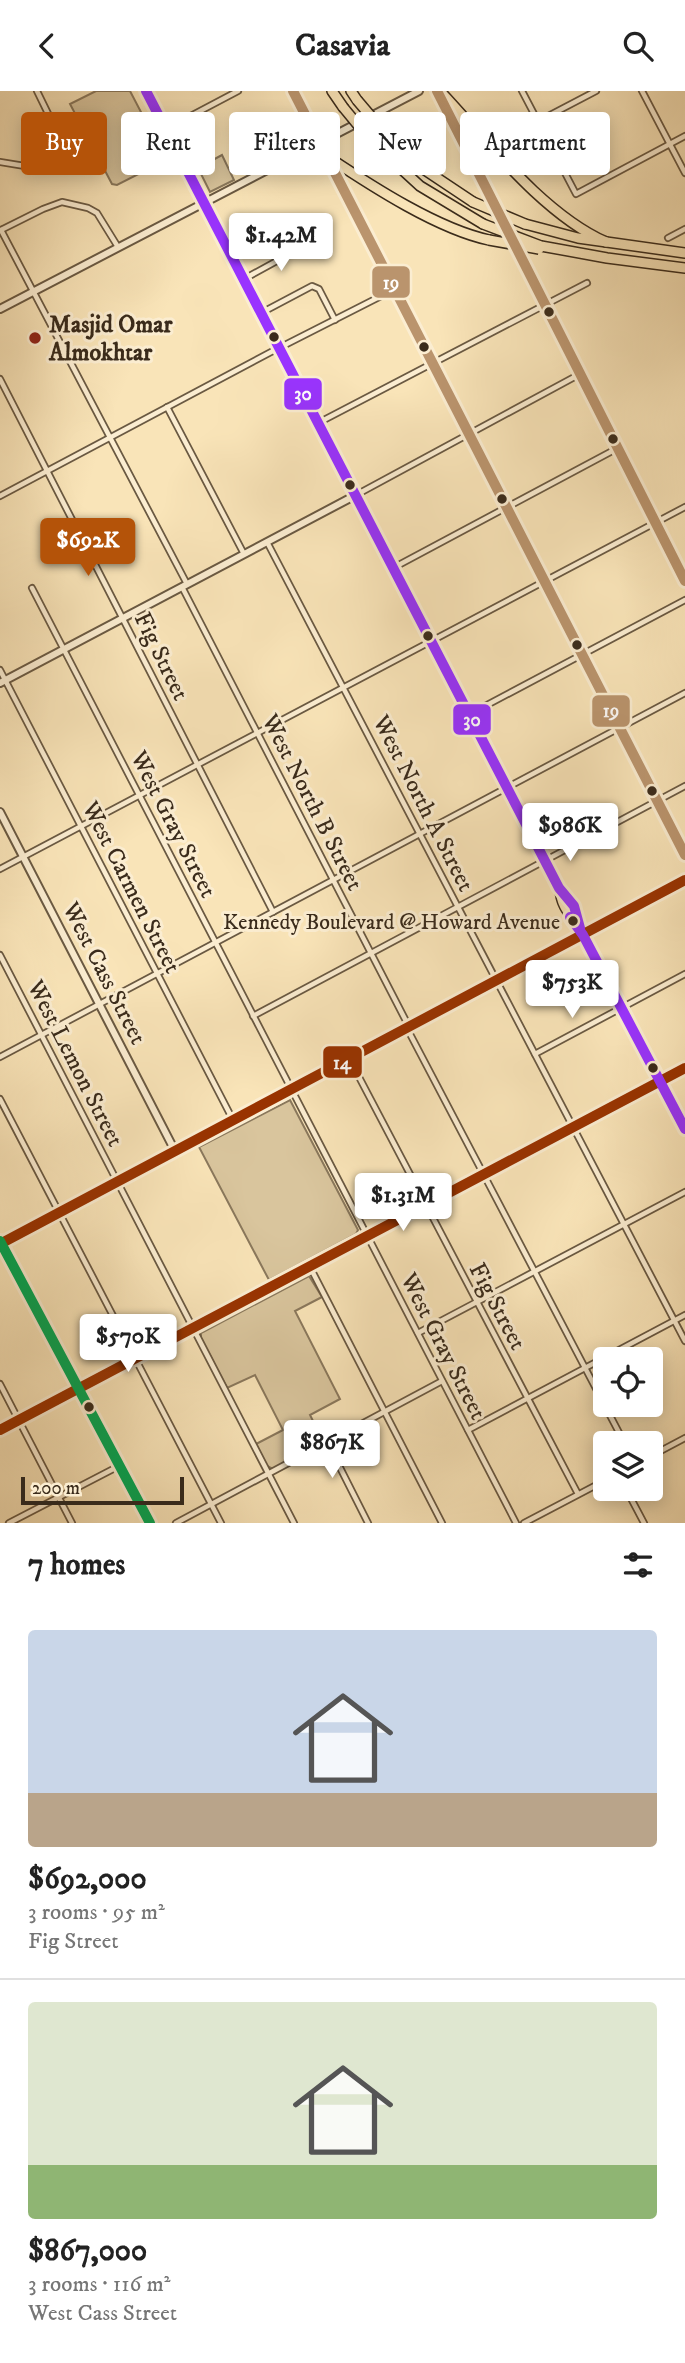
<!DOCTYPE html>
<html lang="en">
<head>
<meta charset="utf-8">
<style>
  body { margin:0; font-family:"IM FELL DW Pica",serif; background:#f2f2f2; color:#222; height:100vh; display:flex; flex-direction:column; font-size:26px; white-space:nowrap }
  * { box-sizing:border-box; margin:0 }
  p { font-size:23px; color:#767676 }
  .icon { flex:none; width:38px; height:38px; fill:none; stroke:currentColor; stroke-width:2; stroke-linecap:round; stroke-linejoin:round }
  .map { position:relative; height:1432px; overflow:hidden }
  .sheet { display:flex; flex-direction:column; background:#fff; flex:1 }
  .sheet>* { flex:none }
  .top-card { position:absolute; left:21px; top:21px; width:644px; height:63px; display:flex; gap:14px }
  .tools { position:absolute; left:593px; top:1256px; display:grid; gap:14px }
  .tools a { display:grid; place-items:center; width:70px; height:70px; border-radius:7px; background:#fff; box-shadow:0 4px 18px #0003; font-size:35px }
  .scale { position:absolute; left:21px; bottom:18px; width:163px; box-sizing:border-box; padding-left:7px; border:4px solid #3a2b1b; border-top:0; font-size:19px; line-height:24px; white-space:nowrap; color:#3a2b1b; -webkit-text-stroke:5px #fbedd1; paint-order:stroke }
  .price { position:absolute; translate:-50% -60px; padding:0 16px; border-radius:7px; background:#fff; color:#222; font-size:23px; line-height:46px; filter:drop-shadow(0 2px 4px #0008) }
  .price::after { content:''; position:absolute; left:50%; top:42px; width:21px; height:16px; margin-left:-10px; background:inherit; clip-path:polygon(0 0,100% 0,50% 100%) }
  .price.selected { background:#b45309; color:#fff }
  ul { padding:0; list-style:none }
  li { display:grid; align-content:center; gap:14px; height:371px; padding:0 28px }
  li+li { border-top:2px solid #e0e0e0 }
  li span { display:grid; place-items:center; height:217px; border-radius:7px; color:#555 }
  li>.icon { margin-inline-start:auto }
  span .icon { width:126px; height:126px; fill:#fffc; stroke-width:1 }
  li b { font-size:30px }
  h2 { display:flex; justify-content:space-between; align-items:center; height:84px; padding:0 28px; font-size:30px }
  .tag { padding:0 24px; border-radius:7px; background:#fff; box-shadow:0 4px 18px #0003; font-size:24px; line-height:63px }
  .tag.selected { background:#b45309; color:#fff }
  header { display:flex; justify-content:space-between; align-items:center; height:91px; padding:0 28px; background:#fff; font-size:32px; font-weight:800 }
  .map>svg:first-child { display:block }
</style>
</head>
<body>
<header><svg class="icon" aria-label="back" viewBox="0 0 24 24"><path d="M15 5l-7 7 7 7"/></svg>Casavia<svg class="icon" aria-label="search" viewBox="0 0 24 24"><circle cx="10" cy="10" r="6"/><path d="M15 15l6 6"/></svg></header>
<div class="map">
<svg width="685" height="1432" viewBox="0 0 685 1432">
  <rect width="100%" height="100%" fill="#f9e4b8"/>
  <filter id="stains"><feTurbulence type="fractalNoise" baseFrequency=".00286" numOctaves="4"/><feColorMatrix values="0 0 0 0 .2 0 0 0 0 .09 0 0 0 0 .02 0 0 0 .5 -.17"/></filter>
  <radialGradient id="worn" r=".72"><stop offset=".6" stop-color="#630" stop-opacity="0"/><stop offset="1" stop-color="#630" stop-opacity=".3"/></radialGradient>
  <g fill="#d9c59d" stroke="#8a785c" stroke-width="2">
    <path d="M96,0H130L166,69L117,94L112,93L70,13Z"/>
    <path d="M222,64L234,89L210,101L198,77Z"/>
    <path d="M290,1009L358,1139L356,1143L269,1189L199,1056Z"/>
    <path d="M309,1185L322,1206L295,1220L340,1308L310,1324L323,1350L273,1378L267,1375L256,1353L283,1339L255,1284L227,1297L201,1247V1242Z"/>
  </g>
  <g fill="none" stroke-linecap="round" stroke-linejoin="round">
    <g stroke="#6a5942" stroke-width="8">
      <g id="minor">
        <path d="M522,0L576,103L685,45"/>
        <path d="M642,0L685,82"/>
        <path d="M166,38L238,0"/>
        <path d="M510,45L596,0"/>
        <path d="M0,71L43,78L54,71L58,43L37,0"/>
        <path d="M1,139L187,493"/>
        <path d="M1,139L43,118L62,111L88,117L97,122L118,156"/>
        <path d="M668,147L685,138"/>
        <path d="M244,188L306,154"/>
        <path d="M261,222L312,195L319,198L335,229"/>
        <path d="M0,288L273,821"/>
        <path d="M167,316L244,463"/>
        <path d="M318,332L587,192"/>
        <path d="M356,404L580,283"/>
        <path d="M0,405L271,261L395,198"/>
        <path d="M267,451L685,1250"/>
        <path d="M393,477L616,358"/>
        <path d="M182,496L406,930L410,943L625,1353"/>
        <path d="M32,497L516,1432"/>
        <path d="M0,579L233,1029"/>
        <path d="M470,623L685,509"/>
        <path d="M0,778L685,416"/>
        <path d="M0,864L294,1432"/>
        <path d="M253,925L685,695"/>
        <path d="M535,963L685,883"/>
        <path d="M0,966L685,602"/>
        <path d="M349,967L578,1403"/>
        <path d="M0,1008L221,1432"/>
        <path d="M310,1176L442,1432"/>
        <path d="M418,1242L685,1101"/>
        <path d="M0,1293L72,1432"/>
        <path d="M319,1335L368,1432"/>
        <path d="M468,1339L685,1224"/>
        <path d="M651,1365L685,1347"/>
        <path d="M626,1398L644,1432"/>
        <path d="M9,1432L119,1375"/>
        <path d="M176,1432L442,1290"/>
        <path d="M524,1432L606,1389"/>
      </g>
    </g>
    <g stroke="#6a5942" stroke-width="10">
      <g id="tertiary">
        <path d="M0,218L419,0"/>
        <path d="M0,592L356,404"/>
        <path d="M0,721L175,1060"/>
        <path d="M0,1150L150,1432"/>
      </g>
    </g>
    <g stroke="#3a2b1b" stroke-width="10">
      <g id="secondary">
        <path d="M293,0L685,764"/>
        <path d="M437,0L685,490"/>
        <path d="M0,1153L685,789"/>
        <path d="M0,1339L685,977"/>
      </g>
    </g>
    <g stroke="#3a2b1b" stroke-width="10">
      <g id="primary">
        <path d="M146,0L559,797C571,807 579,821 580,837"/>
        <path d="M559,797C560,820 574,827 583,844L685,1038"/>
      </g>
    </g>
    <g stroke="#3a2b1b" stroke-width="12">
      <g id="motorway">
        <path d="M332,0L343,16"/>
        <path d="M351,0L357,9"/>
        <path d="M440,0C486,49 544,124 606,151"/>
        <path d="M385,42L422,77L473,111"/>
        <path d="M371,50L420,95L483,133"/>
        <path d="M328,66C373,96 438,138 489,149"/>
        <path d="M525,133L578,147L685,162"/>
        <path d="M541,155L607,167L685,177"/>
      </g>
    </g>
    <use href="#minor" stroke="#fbedd1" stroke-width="4.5"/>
    <use href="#tertiary" stroke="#fbedd1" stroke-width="6"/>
    <use href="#secondary" stroke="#fbedd1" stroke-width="7"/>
    <use href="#primary" stroke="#f9e4b8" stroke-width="7"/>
    <use href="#motorway" stroke="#f9e4b8" stroke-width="9"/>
    <g stroke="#3a2b1b" stroke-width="12" stroke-linecap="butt">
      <g id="motorway-bridge">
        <path d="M357,9L385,42"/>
        <path d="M343,16L371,50"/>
        <path d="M473,111L525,133"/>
        <path d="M483,133L541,155"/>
        <path d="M489,149L539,158"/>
      </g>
    </g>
    <use href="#motorway-bridge" stroke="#f9e4b8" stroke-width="9"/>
    <g stroke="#fbedd1" stroke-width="16">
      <g id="bus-1">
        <path d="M0,1153L685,789"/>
        <path d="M0,1339L685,977"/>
      </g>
    </g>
    <g stroke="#fbedd1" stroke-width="16">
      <g id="bus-2">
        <path d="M293,0L685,764"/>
        <path d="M437,0L685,490"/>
      </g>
    </g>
    <g stroke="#fbedd1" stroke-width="16">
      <g id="bus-3">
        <path d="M146,0L559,797L574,815L580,837"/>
        <path d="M570,826L583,844L685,1038"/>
      </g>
    </g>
    <g stroke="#fbedd1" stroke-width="16">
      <path id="bus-4" d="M0,1150L150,1432"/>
    </g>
    <use href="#bus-1" stroke="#930" stroke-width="10"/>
    <use href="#bus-2" stroke="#ba946d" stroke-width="10"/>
    <use href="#bus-3" stroke="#93f" stroke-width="10"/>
    <use href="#bus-4" stroke="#00a651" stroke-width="10"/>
  </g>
  <g fill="#3a2b1b" stroke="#fbedd1" stroke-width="2.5">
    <circle cx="549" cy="221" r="6"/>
    <circle cx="274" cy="246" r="6"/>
    <circle cx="424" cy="256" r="6"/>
    <circle cx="613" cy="348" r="6"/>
    <circle cx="350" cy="394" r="6"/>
    <circle cx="502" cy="408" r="6"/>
    <circle cx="428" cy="545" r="6"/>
    <circle cx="577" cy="554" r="6"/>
    <circle cx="652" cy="700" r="6"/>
    <circle cx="573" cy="830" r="6"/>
    <circle cx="653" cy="977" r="6"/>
    <circle cx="89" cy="1316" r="6"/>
  </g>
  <circle fill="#8f2418" stroke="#fbedd1" stroke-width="2.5" cx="35" cy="247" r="7"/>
  <g text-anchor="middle" stroke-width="6" stroke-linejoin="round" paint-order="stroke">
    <g font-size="22" fill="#3a2b1b" stroke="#fbedd1" text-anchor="end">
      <text x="560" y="838">Kennedy Boulevard @ Howard Avenue</text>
    </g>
    <g font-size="24" font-weight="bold" fill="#3a2b1b" stroke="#fbedd1" text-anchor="start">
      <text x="49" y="241">Masjid Omar<tspan x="49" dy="28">Almokhtar</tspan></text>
    </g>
    <g font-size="24" fill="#3a2b1b" stroke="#fbedd1">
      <text transform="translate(162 565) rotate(64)" y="8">Fig Street</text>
      <text transform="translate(313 711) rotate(63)" y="8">West North B Street</text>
      <text transform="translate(424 712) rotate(63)" y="8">West North A Street</text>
      <text transform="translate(174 733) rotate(63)" y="8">West Gray Street</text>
      <text transform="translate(132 796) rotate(63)" y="8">West Carmen Street</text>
      <text transform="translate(105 882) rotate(63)" y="8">West Cass Street</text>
      <text transform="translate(76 972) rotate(63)" y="8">West Lemon Street</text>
      <text transform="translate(498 1215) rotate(62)" y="8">Fig Street</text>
      <text transform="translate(444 1255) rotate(63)" y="8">West Gray Street</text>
    </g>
  </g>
  <g stroke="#fbedd1" stroke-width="2.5">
    <rect x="371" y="174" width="40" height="34" rx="7" fill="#ba946d"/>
    <rect x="283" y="286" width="40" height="34" rx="7" fill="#93f"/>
    <rect x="591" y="603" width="40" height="34" rx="7" fill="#ba946d"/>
    <rect x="452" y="612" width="40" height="33" rx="7" fill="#93f"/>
    <rect x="322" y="954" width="41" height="34" rx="7" fill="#930"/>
  </g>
  <g font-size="19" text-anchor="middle" font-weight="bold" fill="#fff">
    <text x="391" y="198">19</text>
    <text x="303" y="309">30</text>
    <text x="611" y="626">19</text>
    <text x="472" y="635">30</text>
    <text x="342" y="978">14</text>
  </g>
  <rect width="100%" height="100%" filter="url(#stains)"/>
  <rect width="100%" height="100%" fill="url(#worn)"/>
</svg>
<div class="tools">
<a><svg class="icon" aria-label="locate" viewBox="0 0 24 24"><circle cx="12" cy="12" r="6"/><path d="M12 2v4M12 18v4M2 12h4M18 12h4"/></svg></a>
<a><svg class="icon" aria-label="layers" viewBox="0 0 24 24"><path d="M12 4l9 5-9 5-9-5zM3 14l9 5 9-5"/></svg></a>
</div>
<div class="scale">200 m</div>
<b class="price" style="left:281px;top:182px">$1.42M</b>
<b class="price selected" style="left:88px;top:487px">$692K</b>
<b class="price" style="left:570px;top:772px">$986K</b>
<b class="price" style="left:572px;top:929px">$753K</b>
<b class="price" style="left:403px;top:1142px">$1.31M</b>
<b class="price" style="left:128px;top:1283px">$570K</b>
<b class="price" style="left:332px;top:1389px">$867K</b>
<div class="top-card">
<a class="tag selected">Buy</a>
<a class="tag">Rent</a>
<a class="tag">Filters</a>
<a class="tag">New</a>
<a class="tag">Apartment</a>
</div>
</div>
<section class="sheet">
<h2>7 homes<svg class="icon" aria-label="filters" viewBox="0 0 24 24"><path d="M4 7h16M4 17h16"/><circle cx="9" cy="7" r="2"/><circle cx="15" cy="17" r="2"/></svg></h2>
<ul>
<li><span style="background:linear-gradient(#c9d6e8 75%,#b9a48a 0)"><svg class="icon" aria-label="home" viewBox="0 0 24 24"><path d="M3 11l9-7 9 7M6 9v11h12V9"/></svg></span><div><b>$692,000</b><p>3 rooms · 95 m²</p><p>Fig Street</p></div></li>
<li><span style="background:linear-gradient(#dfe7d0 75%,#8fb573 0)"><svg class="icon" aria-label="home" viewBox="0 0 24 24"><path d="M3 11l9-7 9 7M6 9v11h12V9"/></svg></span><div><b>$867,000</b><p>3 rooms · 116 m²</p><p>West Cass Street</p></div></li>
</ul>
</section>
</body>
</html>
